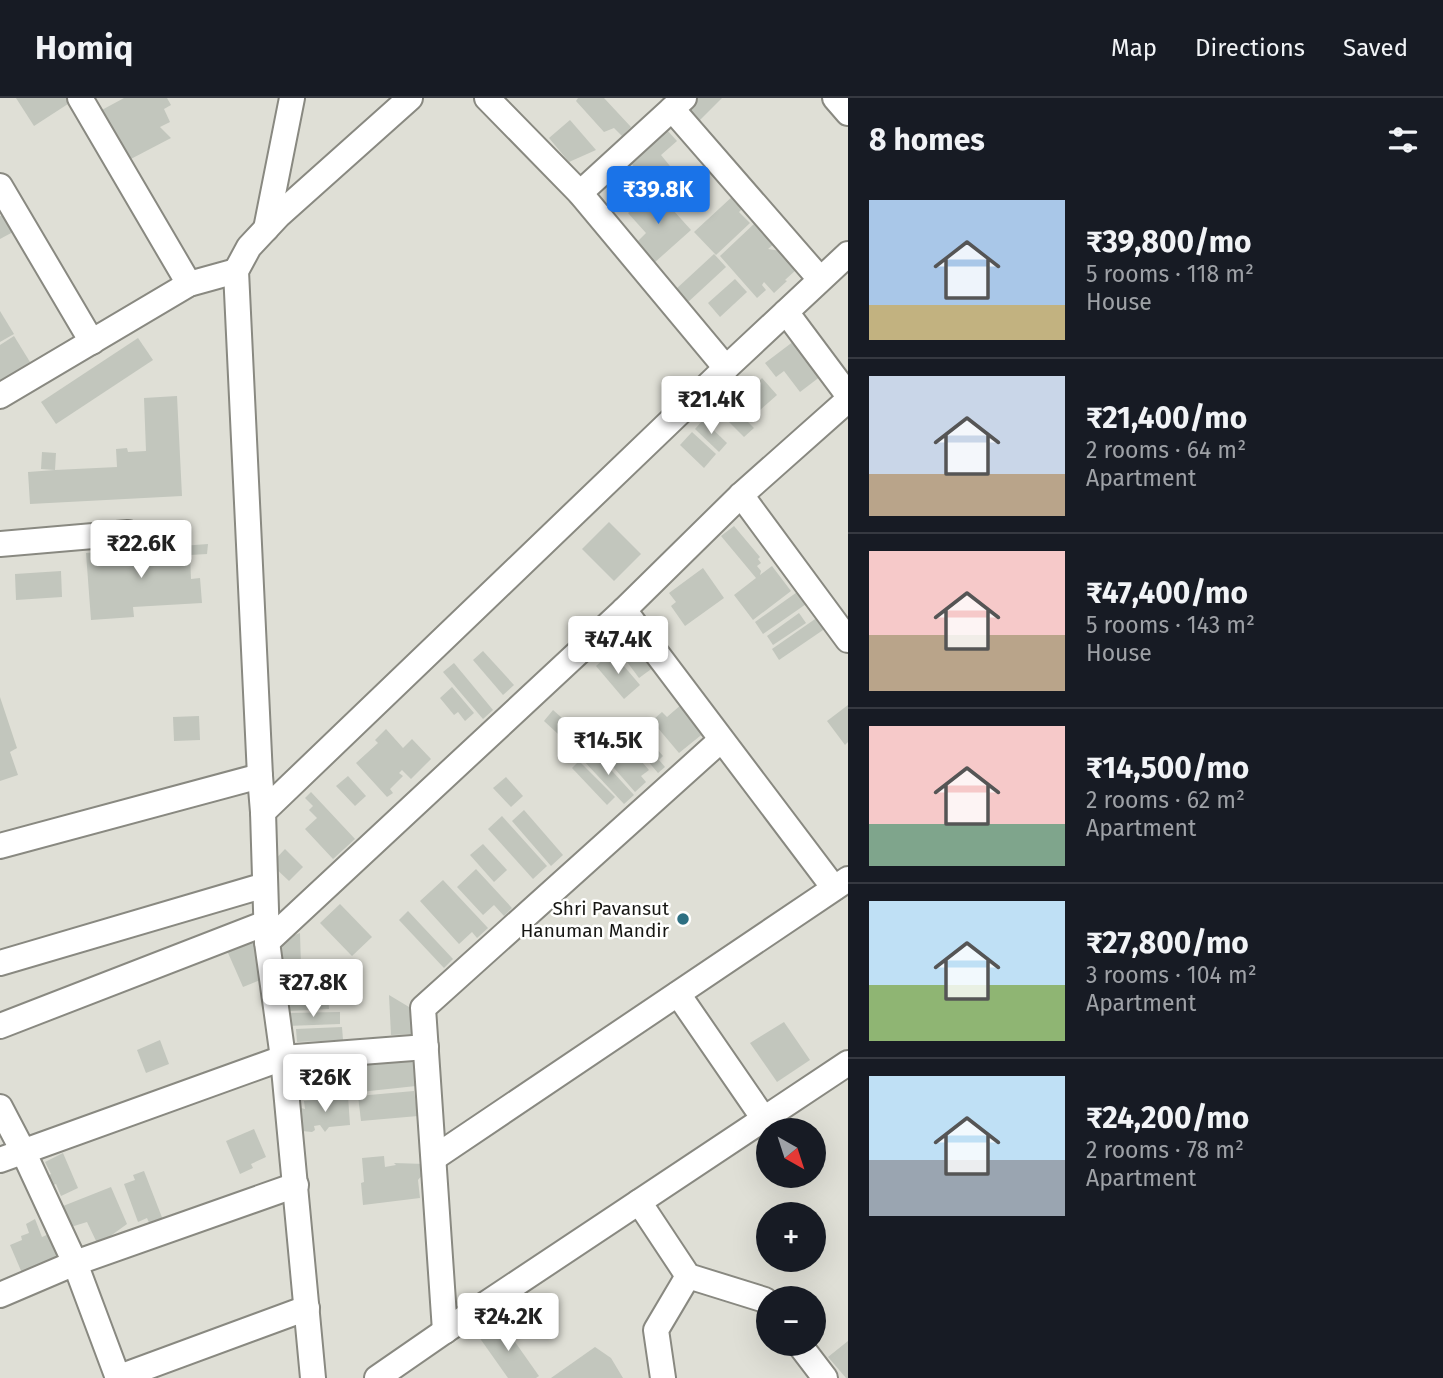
<!DOCTYPE html>
<html lang="en">
<head>
<meta charset="utf-8">
<style>
  body { margin:0; font-family:"Fira Sans",sans-serif; background:#242831; color:#f1f3f6; height:100vh; display:flex; flex-direction:column; font-size:26px; white-space:nowrap }
  * { box-sizing:border-box; margin:0 }
  p { font-size:23px; color:#9ea1a6 }
  .icon { flex:none; width:38px; height:38px; fill:none; stroke:currentColor; stroke-width:2; stroke-linecap:round; stroke-linejoin:round }
  .map { position:relative; flex:1; overflow:hidden }
  .side { display:flex; flex-direction:column; background:#171b24; width:595px }
  .side>* { flex:none }
  .needle { width:46px; rotate:141deg }
  .fabs { position:absolute; left:756px; top:1020px; display:grid; gap:14px }
  .fabs a { display:grid; place-items:center; width:70px; height:70px; border-radius:50%; background:#171b24; box-shadow:0 7px 28px #0002; font-size:35px }
  .price { position:absolute; translate:-50% -60px; padding:0 16px; border-radius:7px; background:#fff; color:#222; font-size:23px; line-height:46px; filter:drop-shadow(0 2px 4px #0008) }
  .price::after { content:''; position:absolute; left:50%; top:42px; width:21px; height:16px; margin-left:-10px; background:inherit; clip-path:polygon(0 0,100% 0,50% 100%) }
  .price.active { background:#1a73e8; color:#fff }
  ul { padding:0; list-style:none }
  li { display:flex; align-items:center; gap:21px; height:175px; padding:0 21px }
  li+li { border-top:2px solid #363941 }
  li span { display:grid; place-items:center; flex:none; width:196px; height:140px; border-radius:0px; color:#555 }
  li>.icon { margin-inline-start:auto }
  span .icon { width:84px; height:84px; fill:#fffc; stroke-width:1 }
  li b { font-size:30px }
  h2 { display:flex; justify-content:space-between; align-items:center; height:84px; padding:0 21px; font-size:30px }
  header { display:flex; align-items:center; gap:42px; box-sizing:border-box; height:98px; padding:0 35px; background:#171b24; border-bottom:2px solid #363941 }
  header strong { font-size:33px }
  nav { display:flex; gap:38px; margin-inline-start:auto; font-size:24px }
  main { display:flex; flex:1; min-height:0 }
  .map>svg:first-child { display:block }
</style>
</head>
<body>
<header>
<strong>Homiq</strong>
<nav><a>Map</a><a>Directions</a><a>Saved</a></nav>
</header>
<main>
<div class="map">
<svg width="848" height="1280" viewBox="0 0 848 1280">
  <rect width="100%" height="100%" fill="#dfdfd6"/>
  <g fill="#c2c6bd">
    <path d="M16,0H69L71,4L34,28Z"/>
    <path d="M124,0H167L171,7L164,11L170,24L160,29L171,40L127,63L100,13Z"/>
    <path d="M578,0H604L631,29L622,38L614,30L604,34L576,3Z"/>
    <path d="M693,0H722L698,24L684,9Z"/>
    <path d="M570,22L596,52L569,64L549,40Z"/>
    <path d="M666,31L677,43L661,57L674,73L655,92L629,63Z"/>
    <path d="M655,92L691,132L654,165L636,145L646,135L628,115Z"/>
    <path d="M734,97L744,109L739,114L750,125L716,157L694,134Z"/>
    <path d="M3,117L13,134L0,141V118Z"/>
    <path d="M756,124L775,145L768,151L781,153L797,171L785,182L787,183L774,195L764,184L762,187L766,192L757,200L720,158Z"/>
    <path d="M714,156L726,169L687,205L675,192Z"/>
    <path d="M735,181L747,194L720,219L708,205Z"/>
    <path d="M0,213L14,236L0,244Z"/>
    <path d="M14,238L30,264L0,283V247Z"/>
    <path d="M138,240L153,262L56,326L41,304Z"/>
    <path d="M794,243L821,278L800,294L784,273L776,279L765,265Z"/>
    <path d="M749,280L756,286L762,280L777,297L759,313L738,290Z"/>
    <path d="M177,298L182,398L30,406L28,374L55,372L41,371L42,354L56,355L55,372L117,369L116,351L127,350L128,354L146,353L144,300Z"/>
    <path d="M738,314L754,330L744,339L729,324Z"/>
    <path d="M703,322L727,345L719,354L695,331Z"/>
    <path d="M692,334L716,356L704,370L680,347Z"/>
    <path d="M609,424L641,456L614,483L582,451Z"/>
    <path d="M734,428L760,459L758,461L761,465L757,468L761,473L760,477L772,468L791,493L753,522L734,497L756,480L721,438Z"/>
    <path d="M208,446L207,456L190,457L191,481L200,480L202,505L133,509L134,519L91,522L86,455Z"/>
    <path d="M703,470L724,500L685,528L671,508L676,504L669,495Z"/>
    <path d="M61,473L62,499L16,502L15,476Z"/>
    <path d="M800,492L809,504L763,536L755,524Z"/>
    <path d="M799,515L806,525L773,547L767,538Z"/>
    <path d="M818,519L826,530L779,562L772,551Z"/>
    <path d="M634,541L654,569L639,580L619,553Z"/>
    <path d="M483,553L514,587L503,597L473,562Z"/>
    <path d="M612,554L640,587L624,601L596,568Z"/>
    <path d="M454,565L493,612L483,621L443,574Z"/>
    <path d="M452,589L474,615L465,623L458,614L454,617L440,600Z"/>
    <path d="M0,599L17,650L10,654L18,677L0,683Z"/>
    <path d="M682,606L705,634L679,655L652,623L662,614L667,619Z"/>
    <path d="M848,607V644L845,647L827,623Z"/>
    <path d="M553,612L580,636L570,647L544,623Z"/>
    <path d="M199,618L200,642L174,643L173,619Z"/>
    <path d="M612,630L649,672L641,678L646,684L635,694L593,646Z"/>
    <path d="M386,631L403,650L412,641L431,661L411,681L402,672L399,675L403,678L390,691L393,695L387,699L356,665L378,645L375,642Z"/>
    <path d="M641,633L663,658L659,662L665,669L658,675L630,642Z"/>
    <path d="M592,651L634,697L624,706L582,661Z"/>
    <path d="M579,663L615,699L607,707L572,670Z"/>
    <path d="M348,678L366,698L355,708L336,688Z"/>
    <path d="M506,679L523,698L511,709L493,690Z"/>
    <path d="M311,694L355,741L333,761L305,731L317,720L309,712L313,708L305,700Z"/>
    <path d="M524,712L563,757L551,768L512,723Z"/>
    <path d="M502,718L547,768L533,781L488,731Z"/>
    <path d="M483,746L507,772L494,784L470,757Z"/>
    <path d="M285,751L303,769L289,783L271,766Z"/>
    <path d="M476,771L512,810L504,818L494,807L483,817L457,789Z"/>
    <path d="M443,782L488,830L477,840L472,834L459,846L420,803Z"/>
    <path d="M340,806L372,839L352,858L320,825Z"/>
    <path d="M408,813L453,861L444,870L399,822Z"/>
    <path d="M300,835L301,869L342,868L343,895L283,897L281,842Z"/>
    <path d="M253,843L270,878L243,889L225,848Z"/>
    <path d="M328,897L329,911L290,913L289,899Z"/>
    <path d="M389,897L414,912L415,936L391,937Z"/>
    <path d="M340,914V926L287,928L286,915Z"/>
    <path d="M784,924L810,962L777,984L750,945Z"/>
    <path d="M342,929L343,942L297,944L296,931Z"/>
    <path d="M160,942L169,966L146,975L137,952Z"/>
    <path d="M413,958L416,988L360,994L356,971H359L358,963Z"/>
    <path d="M346,960L348,991L301,995L299,964Z"/>
    <path d="M414,993L418,1018L361,1023L358,998Z"/>
    <path d="M348,998L350,1027L329,1029L325,1034L320,1027L314,1028L315,1032L312,1034L302,1033L301,1010L305,1011L304,1003Z"/>
    <path d="M254,1031L266,1059L251,1066L253,1070L240,1076L226,1043Z"/>
    <path d="M63,1055L78,1090L61,1098L56,1086L51,1088L46,1079L51,1076L45,1064Z"/>
    <path d="M384,1058L385,1069L396,1067L394,1065L425,1066L424,1075L418,1082L420,1100L363,1107L361,1085L364,1084L362,1060Z"/>
    <path d="M144,1073L163,1122L150,1127L147,1120L138,1124L124,1086L135,1082L133,1077Z"/>
    <path d="M111,1089L127,1126L98,1147L87,1124L61,1132L53,1112Z"/>
    <path d="M35,1121L42,1139L49,1136L61,1167L25,1182L10,1147L22,1142L21,1138L29,1135L26,1126Z"/>
    <path d="M501,1224L539,1278L536,1280H508L479,1239Z"/>
    <path d="M848,1243V1280H846L828,1259Z"/>
    <path d="M595,1249L611,1260L623,1280H551Z"/>
  </g>
  <g fill="none" stroke-linecap="round" stroke-linejoin="round">
    <g stroke="#898981" stroke-width="28">
      <g id="minor">
        <path d="M80,0L189,186"/>
        <path d="M487,0L580,95L726,270"/>
        <path d="M835,0L848,15"/>
        <path d="M672,11L820,181"/>
        <path d="M0,88L92,244"/>
        <path d="M580,95L684,0"/>
        <path d="M266,131L292,0"/>
        <path d="M786,214L848,297"/>
        <path d="M0,298L189,186L236,173"/>
        <path d="M741,397L848,542"/>
        <path d="M0,446L128,435"/>
        <path d="M624,512L834,790"/>
        <path d="M263,714L726,270L848,156"/>
        <path d="M0,748L260,678"/>
        <path d="M267,844L624,512L741,397L848,302"/>
        <path d="M0,865L265,787"/>
        <path d="M678,896L764,1021"/>
        <path d="M0,928L266,825"/>
        <path d="M0,1009L23,1053L75,1165L118,1280"/>
        <path d="M434,1060L848,781"/>
        <path d="M0,1062L283,960L426,949"/>
        <path d="M639,1104L688,1178L765,1202L768,1206"/>
        <path d="M0,1197L75,1165L296,1087"/>
        <path d="M445,1233L423,910L721,642"/>
        <path d="M799,1246L825,1280"/>
        <path d="M117,1280L307,1210"/>
        <path d="M313,1280L283,960L267,844L263,714L260,678L236,173L249,149L279,117L410,0"/>
        <path d="M377,1280L445,1233L848,965"/>
        <path d="M663,1280L656,1232L688,1178"/>
      </g>
    </g>
    <use href="#minor" stroke="#fff" stroke-width="24"/>
  </g>
  <circle fill="#2d6f82" stroke="#fffffe" stroke-width="2.5" cx="683" cy="821" r="7"/>
  <g text-anchor="middle" stroke-width="5" stroke-linejoin="round" paint-order="stroke">
    <g font-size="19" fill="#161613" stroke="#fffffe" text-anchor="end">
      <text x="669" y="817">Shri Pavansut<tspan x="669" dy="22">Hanuman Mandir</tspan></text>
    </g>
  </g>
</svg>
<div class="fabs">
<a><svg class="needle" viewBox="-14 -14 28 28"><path d="M0-13l5 13h-10z" fill="#e53935"/><path d="M0 13l5-13h-10z" fill="#9ea1a6"/></svg></a>
<a>+</a>
<a>−</a>
</div>
<b class="price active" style="left:658px;top:128px">₹39.8K</b>
<b class="price" style="left:711px;top:338px">₹21.4K</b>
<b class="price" style="left:141px;top:482px">₹22.6K</b>
<b class="price" style="left:618px;top:578px">₹47.4K</b>
<b class="price" style="left:608px;top:679px">₹14.5K</b>
<b class="price" style="left:313px;top:921px">₹27.8K</b>
<b class="price" style="left:325px;top:1016px">₹26K</b>
<b class="price" style="left:508px;top:1255px">₹24.2K</b>
</div>
<section class="side">
<h2>8 homes<svg class="icon" aria-label="filters" viewBox="0 0 24 24"><path d="M4 7h16M4 17h16"/><circle cx="9" cy="7" r="2"/><circle cx="15" cy="17" r="2"/></svg></h2>
<ul>
<li><span style="background:linear-gradient(#a9c7e8 75%,#c2b280 0)"><svg class="icon" aria-label="home" viewBox="0 0 24 24"><path d="M3 11l9-7 9 7M6 9v11h12V9"/></svg></span><div><b>₹39,800/mo</b><p>5 rooms · 118 m²</p><p>House</p></div></li>
<li><span style="background:linear-gradient(#c9d6e8 70%,#b9a48a 0)"><svg class="icon" aria-label="home" viewBox="0 0 24 24"><path d="M3 11l9-7 9 7M6 9v11h12V9"/></svg></span><div><b>₹21,400/mo</b><p>2 rooms · 64 m²</p><p>Apartment</p></div></li>
<li><span style="background:linear-gradient(#f6c9c9 60%,#b9a48a 0)"><svg class="icon" aria-label="home" viewBox="0 0 24 24"><path d="M3 11l9-7 9 7M6 9v11h12V9"/></svg></span><div><b>₹47,400/mo</b><p>5 rooms · 143 m²</p><p>House</p></div></li>
<li><span style="background:linear-gradient(#f6c9c9 70%,#7fa58c 0)"><svg class="icon" aria-label="home" viewBox="0 0 24 24"><path d="M3 11l9-7 9 7M6 9v11h12V9"/></svg></span><div><b>₹14,500/mo</b><p>2 rooms · 62 m²</p><p>Apartment</p></div></li>
<li><span style="background:linear-gradient(#bfe0f5 60%,#8fb573 0)"><svg class="icon" aria-label="home" viewBox="0 0 24 24"><path d="M3 11l9-7 9 7M6 9v11h12V9"/></svg></span><div><b>₹27,800/mo</b><p>3 rooms · 104 m²</p><p>Apartment</p></div></li>
<li><span style="background:linear-gradient(#bfe0f5 60%,#9aa5b1 0)"><svg class="icon" aria-label="home" viewBox="0 0 24 24"><path d="M3 11l9-7 9 7M6 9v11h12V9"/></svg></span><div><b>₹24,200/mo</b><p>2 rooms · 78 m²</p><p>Apartment</p></div></li>
</ul>
</section>
</main>
</body>
</html>
